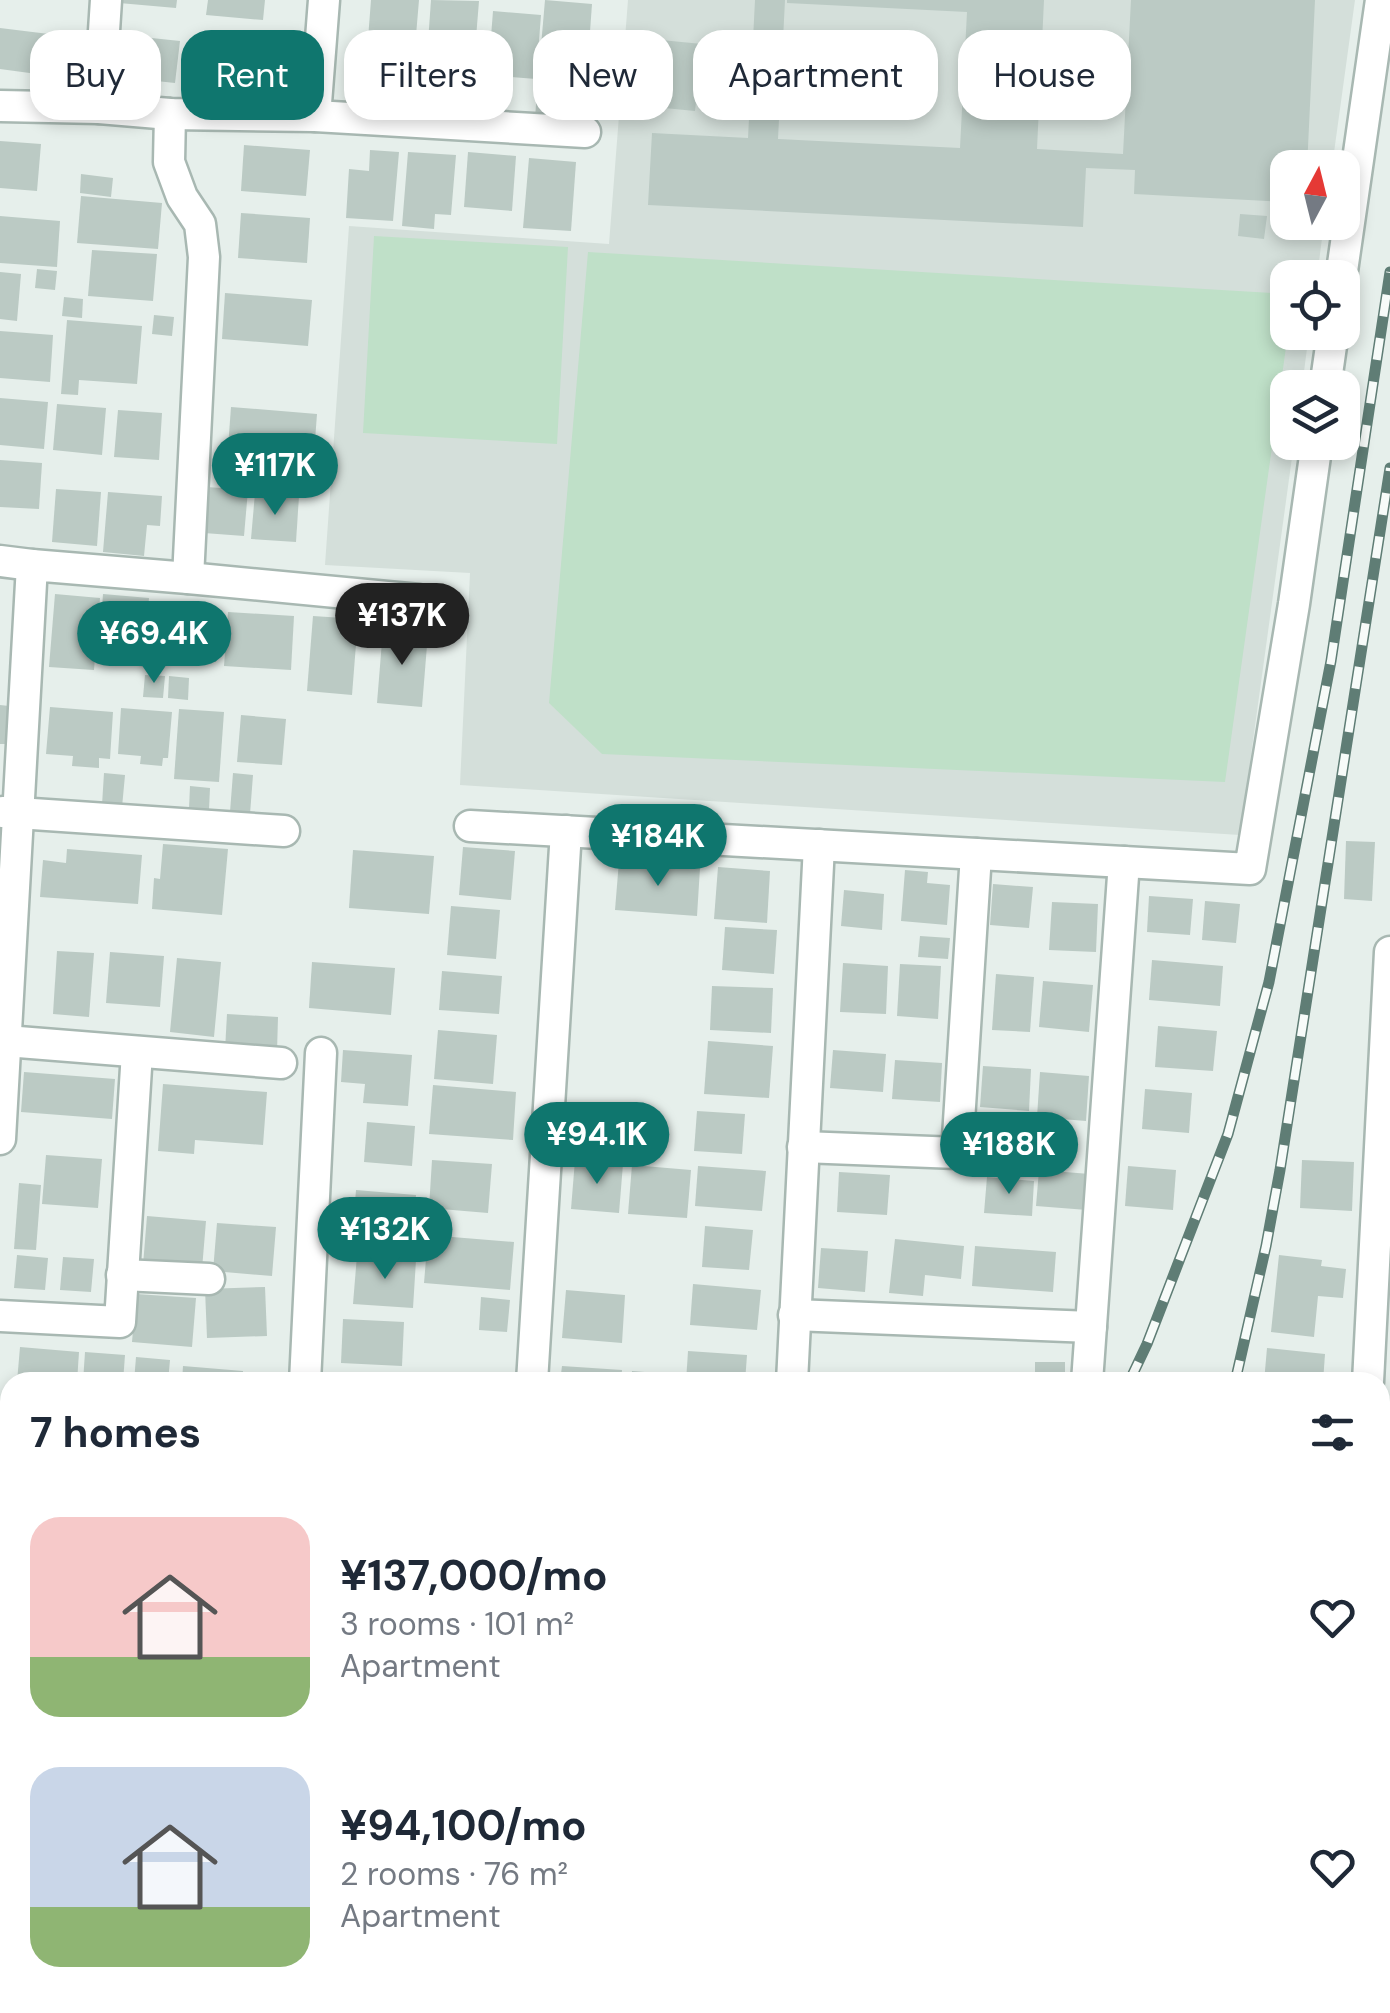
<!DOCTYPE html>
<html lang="en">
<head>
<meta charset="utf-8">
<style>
  body { margin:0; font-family:"DM Sans",sans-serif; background:#f6f6f7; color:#1f2937; height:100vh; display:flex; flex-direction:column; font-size:38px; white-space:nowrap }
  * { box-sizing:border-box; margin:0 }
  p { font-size:32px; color:#747a83 }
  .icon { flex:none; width:55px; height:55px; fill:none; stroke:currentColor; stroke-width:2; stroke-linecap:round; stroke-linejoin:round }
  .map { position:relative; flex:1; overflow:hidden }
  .drawer { position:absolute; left:0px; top:1372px; width:1390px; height:642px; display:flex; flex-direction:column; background:#fff; border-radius:30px 30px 0 0; box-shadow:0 5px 15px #0003 }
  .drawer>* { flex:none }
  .banner { position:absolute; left:30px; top:30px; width:1330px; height:90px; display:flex; gap:20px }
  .needle { width:65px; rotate:7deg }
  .tools { position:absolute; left:1270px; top:150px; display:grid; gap:20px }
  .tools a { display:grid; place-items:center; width:90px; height:90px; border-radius:20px; background:#fff; box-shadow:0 5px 15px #0003; font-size:50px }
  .price { position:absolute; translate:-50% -85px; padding:0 22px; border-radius:35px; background:#0f766e; color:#fff; font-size:32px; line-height:65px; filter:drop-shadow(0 2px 5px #0008) }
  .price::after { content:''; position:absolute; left:50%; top:60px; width:30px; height:22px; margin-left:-15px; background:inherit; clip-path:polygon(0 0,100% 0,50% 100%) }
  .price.on { background:#222; color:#fff }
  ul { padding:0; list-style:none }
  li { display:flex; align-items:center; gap:30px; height:250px; padding:0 30px }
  li span { display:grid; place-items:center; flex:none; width:280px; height:200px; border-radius:30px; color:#555 }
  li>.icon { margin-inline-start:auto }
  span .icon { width:120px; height:120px; fill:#fffc; stroke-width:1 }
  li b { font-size:42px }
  h2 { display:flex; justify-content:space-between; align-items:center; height:120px; padding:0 30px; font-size:42px }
  .chip { padding:0 35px; border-radius:30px; background:#fff; box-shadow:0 5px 15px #0003; font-size:35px; line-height:90px }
  .chip.on { background:#0f766e; color:#fff }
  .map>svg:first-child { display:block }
</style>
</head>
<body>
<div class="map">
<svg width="1390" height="2013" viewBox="0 0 1390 2013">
  <rect width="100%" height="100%" fill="#e6efeb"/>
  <path fill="#d4dfda" d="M628,0H1355L1332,167L1288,168V222L1324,223L1317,277L1288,278V332L1309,333L1302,387L1288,388V442L1294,443L1240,835L460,785L470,573L325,565L349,226L609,244Z"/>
  <g fill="#bfe0c8">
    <path d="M374,236L568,247L557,444L363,433Z"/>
    <path d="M588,252L1287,294L1288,333L1225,782L602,754L549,703Z"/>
  </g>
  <g fill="#bbcac4">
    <path d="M119,0H177L176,8L119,3Z"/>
    <path d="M208,0H265L263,20L206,15Z"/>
    <path d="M371,0H419L413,71L389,69L390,55L367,52Z"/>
    <path d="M431,0L479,1L473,75L426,71Z"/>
    <path d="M545,0L592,4L587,73L539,69Z"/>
    <path d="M755,0H785L778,139L960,148L967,12L787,3V0H1044L1037,149L1123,154L1131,0H1315L1307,168H1288V202L1134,194L1135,170L1086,168L1083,227L648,205L652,133L748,138Z"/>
    <path d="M493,11L541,15L536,79L488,75Z"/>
    <path d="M0,28L65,36L59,77L0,69Z"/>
    <path d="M123,35L180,41L175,83L119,77Z"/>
    <path d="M213,35L269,40L265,82L209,76Z"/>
    <path d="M661,40L702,44L695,111L654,107Z"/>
    <path d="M538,78L585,81L582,122L535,118Z"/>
    <path d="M0,141L41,144L37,191L0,188Z"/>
    <path d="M244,145L310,150L306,196L241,191Z"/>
    <path d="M370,150L399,152L393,221L346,218L349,169L369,171Z"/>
    <path d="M408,152L456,155L451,215L435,214L434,229L402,226Z"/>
    <path d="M468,152L516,156L512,211L464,207Z"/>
    <path d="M529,158L576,162L571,231L523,228Z"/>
    <path d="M81,174L113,178L111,197L80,193Z"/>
    <path d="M81,196L162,203L158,249L77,243Z"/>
    <path d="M241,213L310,218L307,263L238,258Z"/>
    <path d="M1240,214L1267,216L1264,239L1238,236Z"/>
    <path d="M0,216L60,221L57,267L0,263Z"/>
    <path d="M92,250L157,254L153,301L88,296Z"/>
    <path d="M37,269L57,271L55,290L35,288Z"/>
    <path d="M0,272L21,274L17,321L0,319Z"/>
    <path d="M225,293L312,300L308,346L222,339Z"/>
    <path d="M64,297L83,299L82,318L62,316Z"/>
    <path d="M154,315L174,317L172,336L152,334Z"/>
    <path d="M67,320L142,326L137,384L79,380L78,395L61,394Z"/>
    <path d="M0,331L53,335L50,382L0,378Z"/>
    <path d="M0,398L48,402L44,449L0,445Z"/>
    <path d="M57,404L106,408L102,455L53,450Z"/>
    <path d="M231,407L317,414L313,467L227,461Z"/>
    <path d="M118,410L162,413L159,460L114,457Z"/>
    <path d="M0,460L42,463L39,509L0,507Z"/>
    <path d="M207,487L248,490L244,536L204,533Z"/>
    <path d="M56,489L101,492L97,546L52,542Z"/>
    <path d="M108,492L162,496L160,526L147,525L144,556L103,552Z"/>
    <path d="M255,493L299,496L296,542L251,539Z"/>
    <path d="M55,594L100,598L94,670L49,667Z"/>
    <path d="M103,594L149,598L146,632H153L151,667L98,663Z"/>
    <path d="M161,604L220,609L216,662L157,658Z"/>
    <path d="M228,612L294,616L291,670L224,666Z"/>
    <path d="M313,616L358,619L352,695L307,691Z"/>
    <path d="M383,629L428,633L422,707L377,703Z"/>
    <path d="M145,675L165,676L163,698L143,697Z"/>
    <path d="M169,676L189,678L188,700L168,698Z"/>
    <path d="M0,705L9,706L6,744H0Z"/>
    <path d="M50,707L113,712L110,759L99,758V768L72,766L73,756L46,754Z"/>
    <path d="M121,708L172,712L168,758H163L162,766L140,764L141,756L118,754Z"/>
    <path d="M179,709L224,712L219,782L174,779Z"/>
    <path d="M241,715L286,719L282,765L237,762Z"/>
    <path d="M104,773L125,775L122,807L102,805Z"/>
    <path d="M233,773L253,775L250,814L230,812Z"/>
    <path d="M190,786L210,788L209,810L189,809Z"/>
    <path d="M1346,841L1375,842L1372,901L1344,899Z"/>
    <path d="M163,844L228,849L222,915L152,909L154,878L160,879Z"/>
    <path d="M463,847L515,851L511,900L459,895Z"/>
    <path d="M67,849L142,855L138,904L40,897L43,860L66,863Z"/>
    <path d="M353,850L434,856L429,914L349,908Z"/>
    <path d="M619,861L700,868L697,916L615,910Z"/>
    <path d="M718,867L770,871L767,923L714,919Z"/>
    <path d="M905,870L928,872L927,883L950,885L947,925L901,921Z"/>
    <path d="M993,884L1033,887L1029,928L990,925Z"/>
    <path d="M844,890L884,894L882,930L841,926Z"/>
    <path d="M1149,896L1193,899L1190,935L1147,932Z"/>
    <path d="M1205,901L1240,904L1236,943L1202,940Z"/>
    <path d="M1052,902L1098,904L1096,952L1049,950Z"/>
    <path d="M451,906L500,910L496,959L447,955Z"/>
    <path d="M725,927L777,930L774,974L722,970Z"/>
    <path d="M920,936L950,938L948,959L918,957Z"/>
    <path d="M57,951L94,953L89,1017L53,1014Z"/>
    <path d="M110,952L164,956L160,1007L106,1003Z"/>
    <path d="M177,958L221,962L214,1037L170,1032Z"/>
    <path d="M1152,960L1223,966L1220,1006L1149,1000Z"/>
    <path d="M312,962L395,968L391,1015L309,1008Z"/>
    <path d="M843,963L888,966L886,1014L840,1012Z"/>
    <path d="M900,964L941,966L938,1019L897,1016Z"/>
    <path d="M442,971L502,976L499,1014L439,1010Z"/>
    <path d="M996,974L1034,977L1030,1032L992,1030Z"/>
    <path d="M1043,981L1093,985L1089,1032L1039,1027Z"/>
    <path d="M712,986L773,988L771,1033L710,1030Z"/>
    <path d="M227,1014L278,1017L277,1052L225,1050Z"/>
    <path d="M1158,1026L1217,1031L1213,1071L1155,1067Z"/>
    <path d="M438,1030L497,1035L493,1084L434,1079Z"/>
    <path d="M708,1041L773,1046L769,1098L704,1094Z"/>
    <path d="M343,1050L412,1055L408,1106L363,1103L365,1084L341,1082Z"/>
    <path d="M833,1050L886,1054L883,1092L830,1088Z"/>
    <path d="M895,1060L942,1063L940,1102L892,1099Z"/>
    <path d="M983,1066L1031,1069L1029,1111L980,1107Z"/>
    <path d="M24,1072L115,1079L112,1119L21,1112Z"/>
    <path d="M1040,1072L1089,1076L1086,1121L1037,1117Z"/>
    <path d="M163,1084L267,1092L263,1145L195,1140L194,1154L158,1151Z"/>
    <path d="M433,1085L516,1092L513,1140L429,1134Z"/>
    <path d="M1145,1089L1192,1093L1189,1133L1142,1129Z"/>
    <path d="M697,1111L745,1114L742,1154L694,1151Z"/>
    <path d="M367,1122L415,1126L412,1166L364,1162Z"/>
    <path d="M46,1155L102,1159L98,1208L42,1204Z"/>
    <path d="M432,1160L492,1164L488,1213L429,1208Z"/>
    <path d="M575,1160L623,1164L619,1213L571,1209Z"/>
    <path d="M1302,1160L1354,1162L1352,1211L1300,1208Z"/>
    <path d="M632,1165L691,1170L687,1218L628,1214Z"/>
    <path d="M698,1166L766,1171L762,1211L695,1206Z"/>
    <path d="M1128,1166L1176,1170L1173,1210L1125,1206Z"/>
    <path d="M1039,1170L1090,1174L1087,1210L1036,1206Z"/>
    <path d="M839,1172L890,1175L887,1215L837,1212Z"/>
    <path d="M987,1177L1034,1181L1032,1216L984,1213Z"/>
    <path d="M19,1183L41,1185L36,1250L14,1249Z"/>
    <path d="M356,1190L416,1195L412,1243L352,1239Z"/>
    <path d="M147,1216L206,1221L202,1269L143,1265Z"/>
    <path d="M217,1223L276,1227L272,1276L213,1271Z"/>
    <path d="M705,1226L753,1230L749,1270L702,1267Z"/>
    <path d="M428,1235L514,1242L510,1290L424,1283Z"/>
    <path d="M895,1239L964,1246L961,1279L925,1275L923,1296L889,1293Z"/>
    <path d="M975,1246L1056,1252L1053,1292L972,1286Z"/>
    <path d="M821,1248L868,1251L865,1292L818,1288Z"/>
    <path d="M17,1255L48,1258L45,1290L14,1288Z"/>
    <path d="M357,1255L416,1260L413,1308L353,1304Z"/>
    <path d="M1279,1255L1322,1260L1321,1266L1346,1269L1343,1298L1318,1296L1314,1337L1271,1332Z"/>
    <path d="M63,1257L94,1259L91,1292L60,1290Z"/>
    <path d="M693,1284L761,1290L757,1330L690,1325Z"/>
    <path d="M265,1287L267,1336L207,1338L205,1289Z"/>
    <path d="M566,1290L625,1295L622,1343L562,1338Z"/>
    <path d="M136,1294L196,1298L192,1347L132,1342Z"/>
    <path d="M481,1297L510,1300L507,1332L479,1330Z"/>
    <path d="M343,1319L404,1322L402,1366L341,1363Z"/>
    <path d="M20,1347L79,1352L77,1382H17Z"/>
    <path d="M1267,1348L1325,1354L1323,1382H1264Z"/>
    <path d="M688,1351L747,1355L745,1382H686Z"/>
    <path d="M85,1352L125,1355L123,1382H83Z"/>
    <path d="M136,1357L170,1360L168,1382H134Z"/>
    <rect x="1035" y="1362" width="30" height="20"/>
    <path d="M183,1366L243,1371L242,1382H182Z"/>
    <path d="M562,1366L622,1370L621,1382H560Z"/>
    <path d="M632,1371L670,1374L669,1382H631Z"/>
    <path d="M1380,1443L1390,1444V1479L1380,1478Z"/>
    <path d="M1380,1926L1390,1927V1977L1380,1975Z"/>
    <path d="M0,1976L10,1977V2005H16L15,2013H0Z"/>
    <rect x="31" y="2005" width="80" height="8"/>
    <path d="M399,2005H463L462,2013H398Z"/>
    <path d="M1110,2005H1149L1148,2013H1109Z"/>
    <path d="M1154,2005H1195L1210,2007L1209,2013H1153Z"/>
    <path d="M1234,2005L1285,2010V2013H1234Z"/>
  </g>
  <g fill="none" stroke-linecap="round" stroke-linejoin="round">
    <g stroke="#a8b8b2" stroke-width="35">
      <g id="minor">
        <path d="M0,106L99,108L170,114L315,116L324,0"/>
        <path d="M99,108L106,0"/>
        <path d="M170,114L169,162L182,197L200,224L204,257L188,578"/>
        <path d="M315,116L585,132"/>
        <path d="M1341,278L1381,0"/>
        <path d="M1325,388L1333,332"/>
        <path d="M0,561L32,565"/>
        <path d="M3,812L284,831"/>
        <path d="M470,826L1250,869L1294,604L1317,442"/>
        <path d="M6,1041L281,1063"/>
        <path d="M0,1139L32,565L188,578L419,600"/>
        <path d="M803,1147L957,1153L976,854"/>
        <path d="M122,1275L209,1279"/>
        <path d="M794,1315L1091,1327"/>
        <path d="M0,1316L120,1322L137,1052"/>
        <path d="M305,1382L321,1053"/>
        <path d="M532,1382L566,831"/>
        <path d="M792,1382L819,845"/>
        <path d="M1087,1382L1124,862"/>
        <path d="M1368,1382L1390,952"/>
        <path d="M1380,1510H1390"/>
        <path d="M1380,1645L1390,1646"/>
        <path d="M1380,1910L1390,1911"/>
        <path d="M0,1959H10"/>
        <path d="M493,2010L545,2013"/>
        <path d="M365,2013V2005"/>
        <path d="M1034,2013L1036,2005"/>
        <path d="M1333,2013V2005"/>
      </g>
    </g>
    <g stroke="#c2cac8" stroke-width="35">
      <g id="trunk">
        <path d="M0,1480L10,1481"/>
        <path d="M0,1531L10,1532"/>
        <path d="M1380,1556H1390"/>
        <path d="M1380,1611H1390"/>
      </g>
    </g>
    <use href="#minor" stroke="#fff" stroke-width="30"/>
    <use href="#trunk" stroke="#4c8a7c" stroke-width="30"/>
    <g stroke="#5f7d75" stroke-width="11">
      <g id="rail">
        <path d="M1129,1382L1147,1344L1228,1134L1269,982L1331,661L1390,272"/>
        <path d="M1235,1382L1266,1246L1280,1170L1390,468"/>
        <path d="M766,2013L771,2005"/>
        <path d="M1093,2013L1094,2005"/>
      </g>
    </g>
    <use href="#rail" stroke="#f7fbf9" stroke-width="8" stroke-dasharray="22" stroke-linecap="butt"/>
  </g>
</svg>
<div class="tools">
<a><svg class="needle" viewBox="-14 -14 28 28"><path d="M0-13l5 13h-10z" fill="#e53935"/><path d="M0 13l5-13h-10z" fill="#747a83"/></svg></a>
<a><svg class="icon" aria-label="locate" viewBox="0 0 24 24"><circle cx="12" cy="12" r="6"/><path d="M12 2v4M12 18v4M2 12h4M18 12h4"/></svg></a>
<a><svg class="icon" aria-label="layers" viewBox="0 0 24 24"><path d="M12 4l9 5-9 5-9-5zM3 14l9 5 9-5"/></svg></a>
</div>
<b class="price" style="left:275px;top:518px">¥117K</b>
<b class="price on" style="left:402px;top:668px">¥137K</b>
<b class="price" style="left:154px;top:686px">¥69.4K</b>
<b class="price" style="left:658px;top:889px">¥184K</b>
<b class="price" style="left:597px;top:1187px">¥94.1K</b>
<b class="price" style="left:1009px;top:1197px">¥188K</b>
<b class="price" style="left:385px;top:1282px">¥132K</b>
<div class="banner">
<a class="chip">Buy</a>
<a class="chip on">Rent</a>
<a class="chip">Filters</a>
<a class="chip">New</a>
<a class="chip">Apartment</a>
<a class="chip">House</a>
</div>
<section class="drawer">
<h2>7 homes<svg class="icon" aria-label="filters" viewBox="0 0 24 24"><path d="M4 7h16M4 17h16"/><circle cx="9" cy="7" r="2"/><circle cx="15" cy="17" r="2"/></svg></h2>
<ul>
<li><span style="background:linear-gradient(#f6c9c9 70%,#8fb573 0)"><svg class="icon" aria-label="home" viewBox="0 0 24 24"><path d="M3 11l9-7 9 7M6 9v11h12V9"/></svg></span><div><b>¥137,000/mo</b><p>3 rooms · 101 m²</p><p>Apartment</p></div><svg class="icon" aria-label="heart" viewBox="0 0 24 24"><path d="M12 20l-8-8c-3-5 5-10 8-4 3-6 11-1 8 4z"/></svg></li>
<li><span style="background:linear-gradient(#c9d6e8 70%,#8fb573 0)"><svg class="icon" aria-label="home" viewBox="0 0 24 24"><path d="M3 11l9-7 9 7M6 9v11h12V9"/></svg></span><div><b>¥94,100/mo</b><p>2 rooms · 76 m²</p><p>Apartment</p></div><svg class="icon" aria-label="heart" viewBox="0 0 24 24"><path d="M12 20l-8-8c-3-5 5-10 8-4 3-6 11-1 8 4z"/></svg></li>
</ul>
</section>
</div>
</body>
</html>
